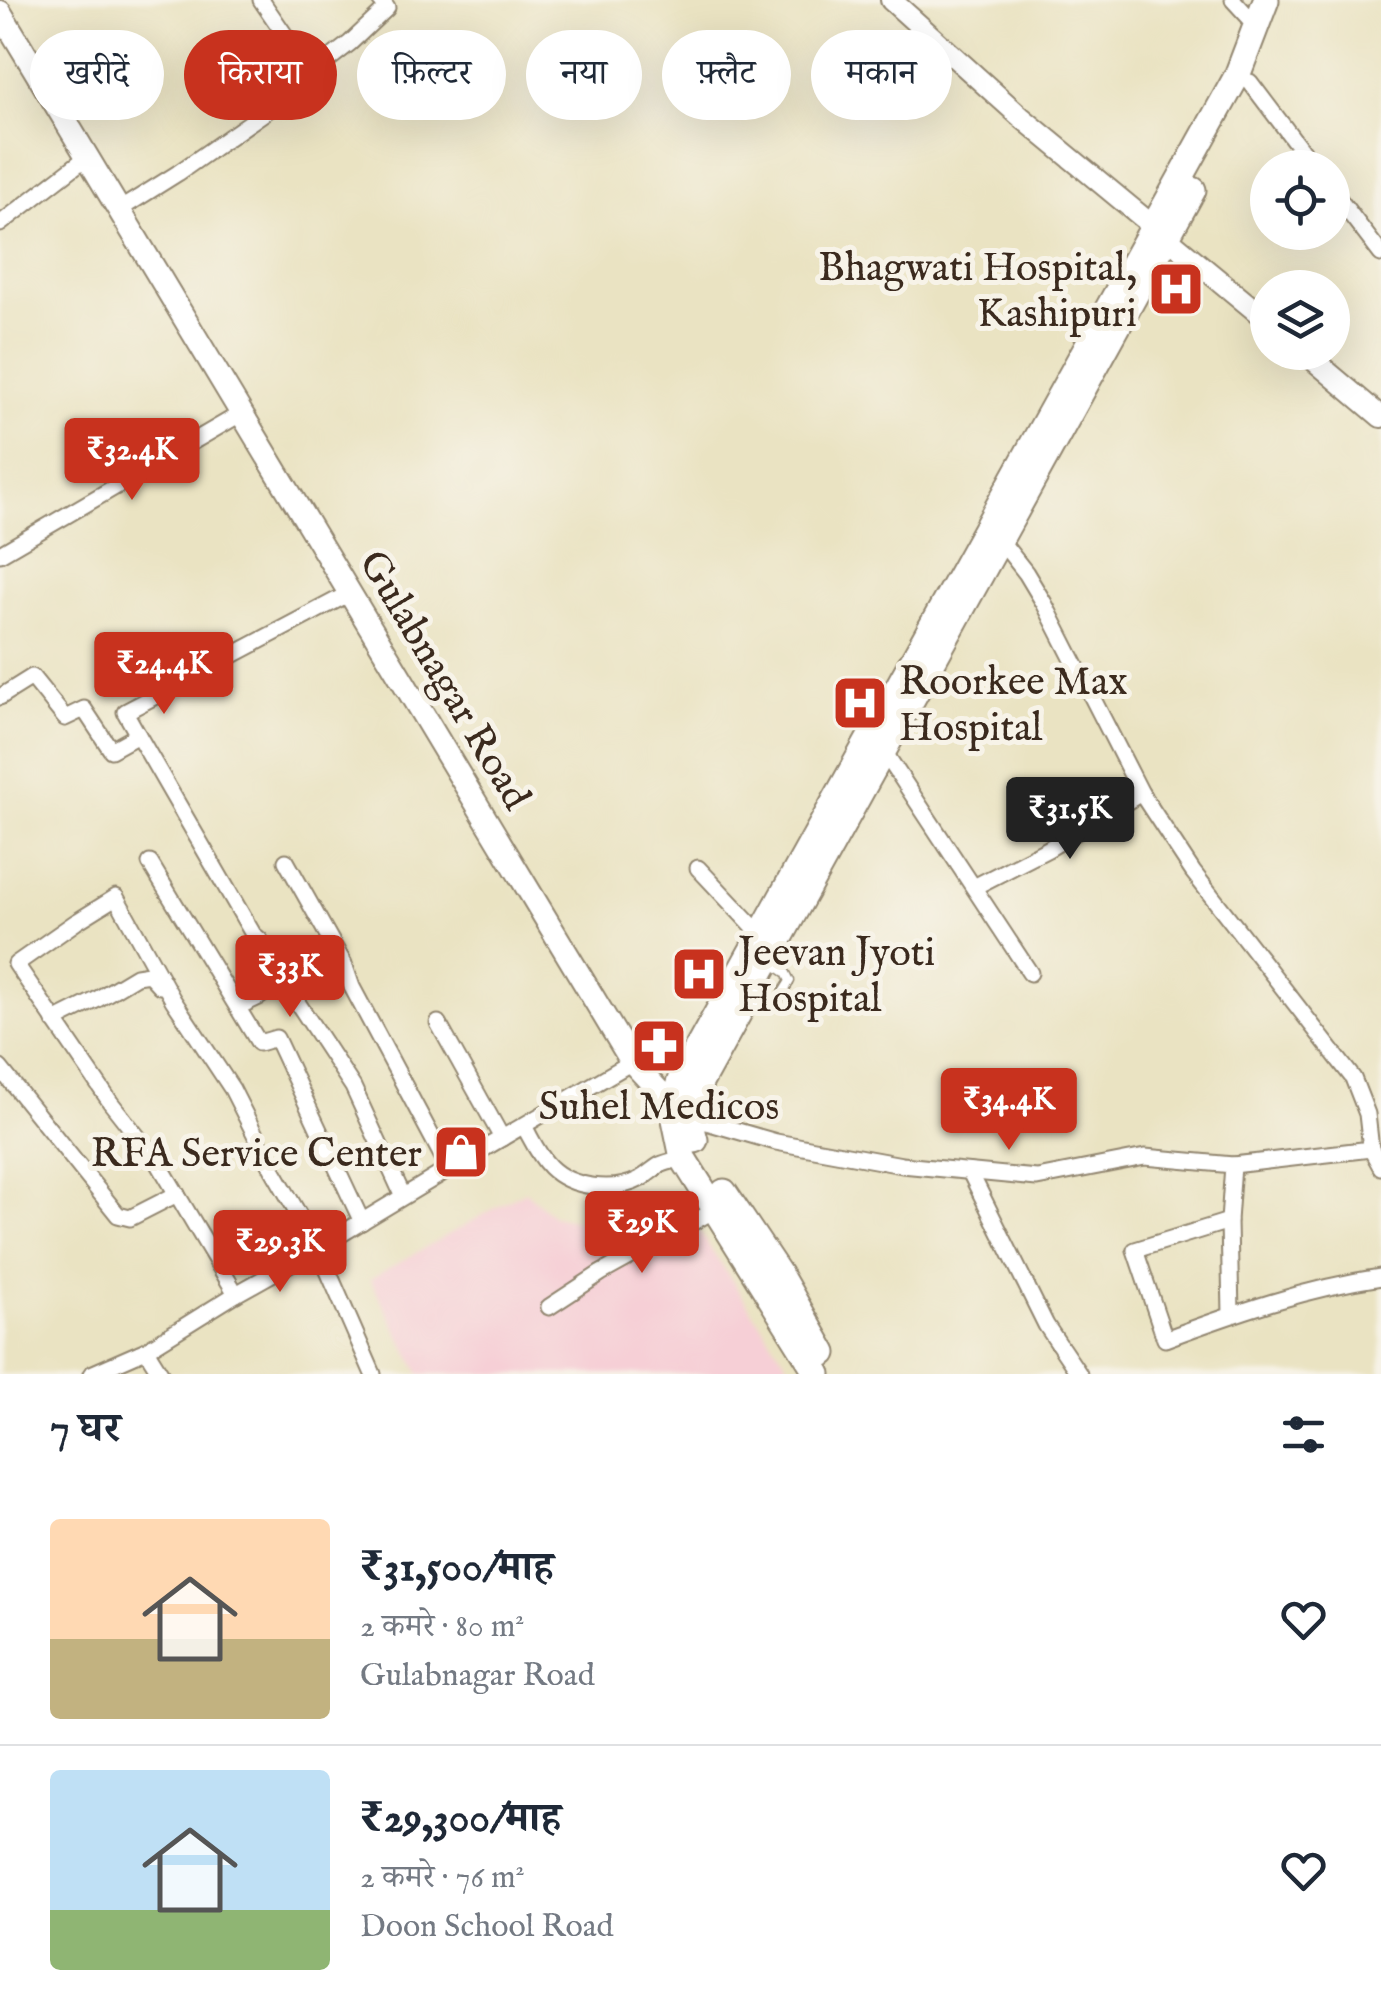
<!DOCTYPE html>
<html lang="hi">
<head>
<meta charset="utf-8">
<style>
  body { margin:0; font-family:"IM FELL English","Noto Serif Devanagari",serif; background:#f6f6f7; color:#1f2937; height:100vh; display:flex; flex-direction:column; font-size:38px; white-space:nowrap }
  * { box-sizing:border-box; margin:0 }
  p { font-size:32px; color:#747a83 }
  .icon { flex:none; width:55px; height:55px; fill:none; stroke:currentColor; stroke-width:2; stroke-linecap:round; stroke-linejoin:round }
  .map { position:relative; height:1374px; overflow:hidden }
  .details { display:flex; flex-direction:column; background:#fff; flex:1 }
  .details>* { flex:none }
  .banner { position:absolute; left:30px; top:30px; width:1322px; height:90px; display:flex; gap:20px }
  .fabs { position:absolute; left:1250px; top:150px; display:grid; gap:20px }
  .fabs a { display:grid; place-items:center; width:100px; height:100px; border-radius:50%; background:#fff; box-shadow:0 10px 40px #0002; font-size:50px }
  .price { position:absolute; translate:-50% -85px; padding:0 22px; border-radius:10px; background:#c8321e; color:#fff; font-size:32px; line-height:65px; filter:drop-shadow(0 2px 5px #0008) }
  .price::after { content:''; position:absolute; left:50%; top:60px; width:30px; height:22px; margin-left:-15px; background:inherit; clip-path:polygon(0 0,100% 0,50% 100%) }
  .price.active { background:#222; color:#fff }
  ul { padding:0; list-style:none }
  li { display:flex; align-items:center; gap:30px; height:250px; padding:0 50px }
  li+li { border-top:2px solid #e0e1e3 }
  li span { display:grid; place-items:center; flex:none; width:280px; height:200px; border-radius:10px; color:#555 }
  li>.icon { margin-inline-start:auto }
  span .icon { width:120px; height:120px; fill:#fffc; stroke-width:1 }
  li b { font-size:42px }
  h2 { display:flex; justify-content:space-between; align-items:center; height:120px; padding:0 50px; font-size:42px }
  .chip { padding:0 35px; border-radius:45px; background:#fff; box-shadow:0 10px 40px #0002; font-size:35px; line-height:90px }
  .chip.active { background:#c8321e; color:#fff }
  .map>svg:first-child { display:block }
</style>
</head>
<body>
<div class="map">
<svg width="1381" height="1374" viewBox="0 0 1381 1374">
  <rect width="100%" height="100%" fill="#f7f3e8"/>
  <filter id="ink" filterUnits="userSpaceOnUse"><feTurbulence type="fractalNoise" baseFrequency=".01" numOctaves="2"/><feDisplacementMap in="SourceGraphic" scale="20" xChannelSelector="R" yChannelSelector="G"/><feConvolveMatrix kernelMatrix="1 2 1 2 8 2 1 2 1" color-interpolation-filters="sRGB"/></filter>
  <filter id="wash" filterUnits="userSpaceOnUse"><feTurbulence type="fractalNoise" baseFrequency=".0048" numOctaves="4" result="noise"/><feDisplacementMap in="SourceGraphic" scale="40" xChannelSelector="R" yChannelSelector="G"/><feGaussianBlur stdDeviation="2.25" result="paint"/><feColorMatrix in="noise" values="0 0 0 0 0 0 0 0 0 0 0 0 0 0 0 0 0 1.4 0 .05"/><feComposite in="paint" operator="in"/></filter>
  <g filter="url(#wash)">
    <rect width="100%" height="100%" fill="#eae3c2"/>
    <path fill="#f6cfd6" d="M525,1191L553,1216L592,1224L631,1222L682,1205L794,1374H420L370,1279Z"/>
  </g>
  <g filter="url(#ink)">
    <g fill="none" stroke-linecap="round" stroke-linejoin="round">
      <g stroke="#928670" stroke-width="11">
        <path id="service" d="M751,1000L771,1006L775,1005L790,981L786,973L771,963"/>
      </g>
      <g stroke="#928670" stroke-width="19">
        <g id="minor">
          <path d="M261,0L311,73"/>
          <path d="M1233,0L1257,26"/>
          <path d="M1250,82L1315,168"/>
          <path d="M1332,190L1381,254"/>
          <path d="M119,210L178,173L268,110L278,99L350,43L387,8L380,0"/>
          <path d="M0,224L87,157"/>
          <path d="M1000,540L1026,573L1044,603L1141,793L1193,872L1353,1078L1367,1114L1371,1149L1381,1167"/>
          <path d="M0,554L242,413"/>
          <path d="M0,697L32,677L65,718L84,709L111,750L138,735L125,712L350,593"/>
          <path d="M138,735L253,934L260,940L270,961L353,1087L403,1196"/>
          <path d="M883,750L1030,973"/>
          <path d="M286,861L344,964L352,987L449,1169"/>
          <path d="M150,863L259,1043L276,1038L362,1222"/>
          <path d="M698,868L760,934"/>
          <path d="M974,887L1048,849L1141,793"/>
          <path d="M238,1007L259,997L282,979"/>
          <path d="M54,1021L96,1000L136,976L149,974L160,986"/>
          <path d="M438,1023L502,1138"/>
          <path d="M0,1068L118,1215L130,1218L177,1194"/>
          <path d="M689,1117L776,1142L902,1165L1037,1178L1145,1157L1233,1165L1229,1221"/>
          <path d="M524,1126C532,1140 538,1155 550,1167C571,1188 614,1193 640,1179C647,1175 653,1169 660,1165C667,1162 676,1160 683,1158"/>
          <path d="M1233,1165L1371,1149"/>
          <path d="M970,1172L1046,1325L1079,1374"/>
          <path d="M236,1294L159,1164L111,1103L16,964L76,922L116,897L173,1000L232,1089L273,1170L318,1248L449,1169L632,1062"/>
          <path d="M549,1307L601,1273L715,1210"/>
          <path d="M1231,1314L1229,1221L1135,1250L1165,1339C1235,1313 1307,1288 1381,1277"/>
          <path d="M146,1350L236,1294L318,1248L373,1374"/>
          <path d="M91,1374L146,1350L161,1374"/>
        </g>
      </g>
      <g stroke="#928670" stroke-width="24">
        <g id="tertiary">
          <path d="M891,0L1021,117L1268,321"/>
          <path d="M1304,352L1381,417"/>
        </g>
      </g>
      <g stroke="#928670" stroke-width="26">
        <path id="secondary" d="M0,12L632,1062L672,1105L686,1115"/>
      </g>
      <g stroke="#928670" stroke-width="29">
        <g id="primary">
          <path d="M695,1140L689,1117L700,1083L1193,190"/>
          <path d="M724,1192L779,1274L824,1353"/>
          <path d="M818,1374L683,1158L672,1105L681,1078L1237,76L1266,0"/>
        </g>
      </g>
      <use href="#service" stroke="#fff" stroke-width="8"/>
      <use href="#minor" stroke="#fff" stroke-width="15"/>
      <use href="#tertiary" stroke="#fff" stroke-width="20"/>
      <use href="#secondary" stroke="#fff" stroke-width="22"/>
      <use href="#primary" stroke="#fff" stroke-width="25"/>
    </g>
  </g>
  <defs>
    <g id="hospital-square" transform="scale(2.875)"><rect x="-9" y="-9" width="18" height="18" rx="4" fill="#c8321e" stroke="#f7f3e8"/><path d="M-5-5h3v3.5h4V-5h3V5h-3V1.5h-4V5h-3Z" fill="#fff"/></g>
    <g id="pharmacy-square" transform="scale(2.875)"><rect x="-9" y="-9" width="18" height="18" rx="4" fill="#c8321e" stroke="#f7f3e8"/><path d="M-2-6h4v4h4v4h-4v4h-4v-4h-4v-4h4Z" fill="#fff"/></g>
    <g id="shop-square" transform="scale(2.875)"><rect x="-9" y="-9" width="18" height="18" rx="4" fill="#c8321e" stroke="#f7f3e8"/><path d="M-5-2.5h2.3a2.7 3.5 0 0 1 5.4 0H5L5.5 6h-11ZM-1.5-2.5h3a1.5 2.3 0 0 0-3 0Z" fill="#fff"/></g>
  </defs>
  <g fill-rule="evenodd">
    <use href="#hospital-square" x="1176" y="289"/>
    <use href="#hospital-square" x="860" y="703"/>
    <use href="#hospital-square" x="699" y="974"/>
    <use href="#pharmacy-square" x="659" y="1046"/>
    <use href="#shop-square" x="461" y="1152"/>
  </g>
  <g text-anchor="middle" stroke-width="10" stroke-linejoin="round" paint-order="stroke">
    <g font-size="40" fill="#3b2a1e" stroke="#f7f3e8" text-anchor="end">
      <text x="1137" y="280">Bhagwati Hospital,<tspan x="1137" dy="46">Kashipuri</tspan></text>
      <text x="899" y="694" text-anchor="start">Roorkee Max<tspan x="899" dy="46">Hospital</tspan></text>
      <text x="738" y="965" text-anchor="start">Jeevan Jyoti<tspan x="738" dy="46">Hospital</tspan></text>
      <text x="659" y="1119" text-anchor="middle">Suhel Medicos</text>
      <text x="422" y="1166">RFA Service Center</text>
    </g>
    <g font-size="40" fill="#3b2a1e" stroke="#f7f3e8">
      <text transform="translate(446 679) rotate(59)" y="14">Gulabnagar Road</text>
    </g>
  </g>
</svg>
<div class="fabs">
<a><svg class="icon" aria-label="locate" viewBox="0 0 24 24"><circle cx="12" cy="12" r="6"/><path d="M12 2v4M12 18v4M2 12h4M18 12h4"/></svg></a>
<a><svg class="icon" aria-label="layers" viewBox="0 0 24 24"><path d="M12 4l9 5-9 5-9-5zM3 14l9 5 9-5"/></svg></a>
</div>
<b class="price" style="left:132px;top:503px">₹32.4K</b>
<b class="price" style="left:164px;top:717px">₹24.4K</b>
<b class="price active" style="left:1070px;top:862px">₹31.5K</b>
<b class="price" style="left:290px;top:1020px">₹33K</b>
<b class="price" style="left:1009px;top:1153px">₹34.4K</b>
<b class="price" style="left:642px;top:1276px">₹29K</b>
<b class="price" style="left:280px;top:1295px">₹29.3K</b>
<div class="banner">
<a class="chip">खरीदें</a>
<a class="chip active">किराया</a>
<a class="chip">फ़िल्टर</a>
<a class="chip">नया</a>
<a class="chip">फ़्लैट</a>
<a class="chip">मकान</a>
</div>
</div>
<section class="details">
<h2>7 घर<svg class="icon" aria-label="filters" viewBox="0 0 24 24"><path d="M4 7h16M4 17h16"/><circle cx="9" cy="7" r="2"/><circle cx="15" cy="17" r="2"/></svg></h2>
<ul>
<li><span style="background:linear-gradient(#ffd9b3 60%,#c2b280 0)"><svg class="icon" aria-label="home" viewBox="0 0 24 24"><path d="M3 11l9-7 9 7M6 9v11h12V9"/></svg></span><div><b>₹31,500/माह</b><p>2 कमरे · 80 m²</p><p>Gulabnagar Road</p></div><svg class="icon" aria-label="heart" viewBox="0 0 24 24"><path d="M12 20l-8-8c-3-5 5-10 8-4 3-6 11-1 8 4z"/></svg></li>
<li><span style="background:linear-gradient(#bfe0f5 70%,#8fb573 0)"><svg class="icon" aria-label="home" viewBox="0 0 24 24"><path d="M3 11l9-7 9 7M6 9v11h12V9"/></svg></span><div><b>₹29,300/माह</b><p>2 कमरे · 76 m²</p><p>Doon School Road</p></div><svg class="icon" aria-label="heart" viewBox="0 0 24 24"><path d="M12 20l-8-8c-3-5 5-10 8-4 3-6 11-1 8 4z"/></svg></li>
</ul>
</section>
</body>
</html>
